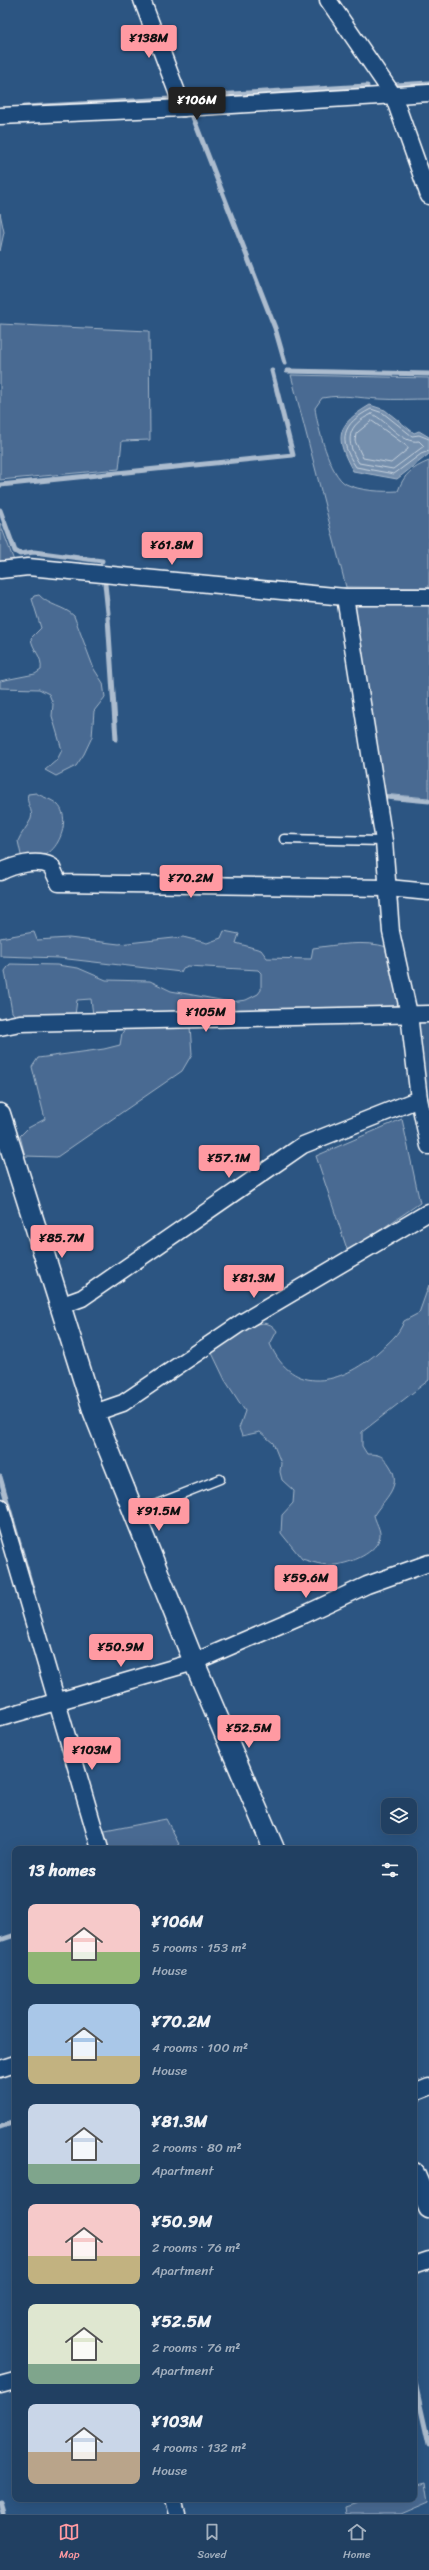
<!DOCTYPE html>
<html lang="en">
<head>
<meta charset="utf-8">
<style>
  body { margin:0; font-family:Sriracha,sans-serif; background:#2d4b6b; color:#f1f3f6; height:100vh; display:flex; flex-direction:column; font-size:15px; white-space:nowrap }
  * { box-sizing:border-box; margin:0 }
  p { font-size:13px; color:#a2afbe }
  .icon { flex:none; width:22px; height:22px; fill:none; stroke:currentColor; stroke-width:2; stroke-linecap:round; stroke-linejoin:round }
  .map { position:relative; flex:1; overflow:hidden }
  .side { position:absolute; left:12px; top:1846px; width:405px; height:656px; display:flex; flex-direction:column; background:#214062; border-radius:8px; box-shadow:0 4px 16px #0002,0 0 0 1px #3e5977 }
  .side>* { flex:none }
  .tools { position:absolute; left:381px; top:1798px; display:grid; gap:8px }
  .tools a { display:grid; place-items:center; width:36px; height:36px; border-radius:8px; background:#214062; box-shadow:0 4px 16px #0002,0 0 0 1px #3e5977; font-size:20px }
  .price { position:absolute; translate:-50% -34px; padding:0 9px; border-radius:4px; background:#ff9aa2; color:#111; font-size:13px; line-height:26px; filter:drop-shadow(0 1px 2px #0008) }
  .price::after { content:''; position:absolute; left:50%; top:24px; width:12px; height:9px; margin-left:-6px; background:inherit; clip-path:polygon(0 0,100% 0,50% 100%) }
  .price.on { background:#222; color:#fff }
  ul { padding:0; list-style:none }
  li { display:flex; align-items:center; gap:12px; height:100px; padding:0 16px }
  li span { display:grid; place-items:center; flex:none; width:112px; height:80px; border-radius:8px; color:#555 }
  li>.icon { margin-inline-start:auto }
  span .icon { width:48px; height:48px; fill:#fffc; stroke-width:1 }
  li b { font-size:17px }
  h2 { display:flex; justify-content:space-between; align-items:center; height:48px; padding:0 16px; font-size:17px }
  .tab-bar { display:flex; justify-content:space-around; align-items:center; height:56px; border-top:1px solid #3e5977; background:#214062; font-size:11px; color:#a2afbe }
  .tab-bar a { display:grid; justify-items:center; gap:2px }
  .tab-bar .on { color:#ff9aa2 }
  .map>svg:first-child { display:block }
</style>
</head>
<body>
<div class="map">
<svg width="429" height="2514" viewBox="0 0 429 2514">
  <rect width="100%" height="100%" fill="#2c5582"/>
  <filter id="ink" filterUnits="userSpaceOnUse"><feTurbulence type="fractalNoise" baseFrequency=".025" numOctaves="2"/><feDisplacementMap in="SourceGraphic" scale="8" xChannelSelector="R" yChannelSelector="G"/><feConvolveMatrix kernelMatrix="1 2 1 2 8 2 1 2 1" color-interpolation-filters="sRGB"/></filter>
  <g filter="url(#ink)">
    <path fill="#3b618b" d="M429,1019V1105L416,1027L417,1022Z"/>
    <g fill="#486b92" stroke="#a4b5c8">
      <path d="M0,213L4,232L0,251Z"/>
      <path d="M0,324L149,331L150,440L122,441L119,469L0,480Z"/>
      <path d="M291,375L429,378V399C412,399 395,400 379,399C358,398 345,394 322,398L315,408C317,425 330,476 346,484C360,491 383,492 398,491C404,474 412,468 429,461V588L346,587Z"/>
      <path d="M0,523L14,561L0,563Z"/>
      <path d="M39,595C49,606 64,606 74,616L94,669L103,683L105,697L94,711L92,737L84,754L76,766L56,776L45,770L57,760L62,750L52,716L53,704L49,694L39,689L0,688V681L35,674L41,670C43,656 32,650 31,638L41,628L32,599L34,596Z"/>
      <path d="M355,604H429V798L382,794L352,609Z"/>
      <path d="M36,793C42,797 52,799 58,805C74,821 54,871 21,855L18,841C21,833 28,826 31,819C34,810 25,803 28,794Z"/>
      <path d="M224,931L239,934L236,943L261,950L267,958L311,959L313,948C336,945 365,940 387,947L401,1003L395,1006L93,1015L91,999L77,1000L75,1015L16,1017L12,1012L5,971L10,964L57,965L78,968L106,980L150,981L171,991L231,1002L246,1000L258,994L261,990V973L258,970L188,966L183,968L181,972L59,958L0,956V938L34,932L37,940L69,938L119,944L183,937L207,943L221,938Z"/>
      <path d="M190,1026L192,1054L182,1071L57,1157L25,1156L20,1136L28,1128L45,1119L32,1067L38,1058L104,1049L120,1045L122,1033L127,1027Z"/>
      <path d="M402,1119L420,1203L348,1252L316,1156Z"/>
      <path d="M429,1285V1380L362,1432V1446L367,1454C379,1454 384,1456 390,1466C403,1486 384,1499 374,1515C375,1521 381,1530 380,1536C377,1553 351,1563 335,1565C324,1566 312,1562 302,1559L281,1533L282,1515L293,1503L294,1491L282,1480L280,1472L281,1463L273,1443L260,1432L242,1436L239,1428L245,1411L225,1380L212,1353C228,1342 262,1308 277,1331L270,1344C293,1397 341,1384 377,1353C388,1343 399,1335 404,1321L419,1313Z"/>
      <path d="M166,1819L181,1848L105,1849L100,1832Z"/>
      <path d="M426,2482L429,2502L401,2514H346L345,2507L370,2499H414V2485Z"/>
    </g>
    <path fill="#748fad" stroke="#acbcce" d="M370,405L385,410L414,433L419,431L429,437V454L397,479L353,471C334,437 336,425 370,405Z"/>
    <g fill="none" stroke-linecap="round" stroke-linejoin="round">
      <g stroke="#c7d2de" stroke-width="1">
        <path d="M372,414C388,421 401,444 419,441L424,446L393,469L359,463C345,442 346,425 372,414Z"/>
        <path d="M372,421L408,447V449L391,463L363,458L355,441L356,434Z"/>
        <path d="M429,439L419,435L412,436L383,413L371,409C341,424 338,440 356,467L394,474L421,454L429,451"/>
      </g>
      <g stroke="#acbcce" stroke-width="5">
        <path d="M396,85L429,83"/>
        <path d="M200,96L367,86"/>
        <path d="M25,107L171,99"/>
        <path d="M193,117L275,328L285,363"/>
        <path d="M287,371L429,374"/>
        <path d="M0,485L293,455L272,371"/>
        <path d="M0,510L15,551L20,554L34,552L102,561"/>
        <path d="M105,584L108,613"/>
        <path d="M108,618L116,739"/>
        <path d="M386,797L429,801"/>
        <path d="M0,1477L33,1592"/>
        <path d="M0,1940L15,1935"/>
        <path d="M0,2127L15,2122"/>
        <path d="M414,2378L429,2445"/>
        <path d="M0,2503L3,2514"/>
      </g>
      <g stroke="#fff" stroke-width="11">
        <g id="service">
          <path d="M284,839L384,841"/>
          <path d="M134,1513L220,1479"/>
        </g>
      </g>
      <g stroke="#fff" stroke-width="19">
        <g id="minor">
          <path d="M142,0L183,108"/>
          <path d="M328,0L393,95L429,196"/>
          <path d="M0,116L183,108L429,93"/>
          <path d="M0,570L28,567L345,597H429"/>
          <path d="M345,597L384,841L391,932L409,1014L419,1099L429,1146"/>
          <path d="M0,872C14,865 36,859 51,866L59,883L388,888L429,892"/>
          <path d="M0,1027L20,1023L429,1014"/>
          <path d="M60,1306L82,1298L303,1145L419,1099"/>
          <path d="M94,1413L123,1403L241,1323L429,1212"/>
          <path d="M0,1507L100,1849"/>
          <path d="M0,1718L194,1662L303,1615L367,1585L429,1563"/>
          <path d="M0,2069L15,2064"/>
          <path d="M414,2093L429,2087"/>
          <path d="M414,2265L429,2260"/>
          <path d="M0,2385L15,2381"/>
          <path d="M173,2499L177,2514"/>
        </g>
      </g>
      <g stroke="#fff" stroke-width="23">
        <g id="tertiary">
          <path d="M0,1114L94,1413L194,1662L274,1849"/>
          <path d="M414,2173L429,2208"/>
        </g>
      </g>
      <use href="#service" stroke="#1f4a7a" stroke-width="8"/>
      <use href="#minor" stroke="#1f4a7a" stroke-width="16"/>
      <use href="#tertiary" stroke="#1f4a7a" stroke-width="20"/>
    </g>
  </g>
</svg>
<div class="tools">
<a><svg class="icon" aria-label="layers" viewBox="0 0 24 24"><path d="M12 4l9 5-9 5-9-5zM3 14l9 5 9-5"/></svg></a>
</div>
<b class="price" style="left:149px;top:59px">¥138M</b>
<b class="price on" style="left:197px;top:121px">¥106M</b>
<b class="price" style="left:172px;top:566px">¥61.8M</b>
<b class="price" style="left:191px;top:899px">¥70.2M</b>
<b class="price" style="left:206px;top:1033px">¥105M</b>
<b class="price" style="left:229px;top:1179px">¥57.1M</b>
<b class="price" style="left:62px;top:1259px">¥85.7M</b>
<b class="price" style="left:254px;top:1299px">¥81.3M</b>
<b class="price" style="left:159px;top:1532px">¥91.5M</b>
<b class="price" style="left:306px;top:1599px">¥59.6M</b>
<b class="price" style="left:121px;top:1668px">¥50.9M</b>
<b class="price" style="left:249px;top:1749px">¥52.5M</b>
<b class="price" style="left:92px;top:1771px">¥103M</b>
<section class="side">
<h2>13 homes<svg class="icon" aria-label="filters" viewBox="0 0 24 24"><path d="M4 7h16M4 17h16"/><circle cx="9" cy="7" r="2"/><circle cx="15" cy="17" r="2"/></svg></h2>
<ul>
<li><span style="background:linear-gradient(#f6c9c9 60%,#8fb573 0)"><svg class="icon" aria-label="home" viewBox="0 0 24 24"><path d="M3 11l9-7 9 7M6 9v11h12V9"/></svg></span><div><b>¥106M</b><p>5 rooms · 153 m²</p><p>House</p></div></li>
<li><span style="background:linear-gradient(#a9c7e8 65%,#c2b280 0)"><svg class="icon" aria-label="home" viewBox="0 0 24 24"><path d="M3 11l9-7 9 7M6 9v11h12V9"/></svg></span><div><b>¥70.2M</b><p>4 rooms · 100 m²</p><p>House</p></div></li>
<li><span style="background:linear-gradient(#c9d6e8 75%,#7fa58c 0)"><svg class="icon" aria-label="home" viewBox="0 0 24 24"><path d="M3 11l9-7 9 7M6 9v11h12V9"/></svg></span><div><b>¥81.3M</b><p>2 rooms · 80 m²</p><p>Apartment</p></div></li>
<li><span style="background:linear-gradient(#f6c9c9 65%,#c2b280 0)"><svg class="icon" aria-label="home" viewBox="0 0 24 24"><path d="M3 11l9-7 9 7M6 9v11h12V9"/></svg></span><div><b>¥50.9M</b><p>2 rooms · 76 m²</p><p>Apartment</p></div></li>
<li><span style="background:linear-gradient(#dfe7d0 75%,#7fa58c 0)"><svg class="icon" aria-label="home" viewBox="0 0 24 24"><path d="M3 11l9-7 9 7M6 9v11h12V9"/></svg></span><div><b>¥52.5M</b><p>2 rooms · 76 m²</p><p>Apartment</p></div></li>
<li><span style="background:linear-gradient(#c9d6e8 60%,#b9a48a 0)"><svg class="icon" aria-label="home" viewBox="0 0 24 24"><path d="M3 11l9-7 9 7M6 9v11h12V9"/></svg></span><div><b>¥103M</b><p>4 rooms · 132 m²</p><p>House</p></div></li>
</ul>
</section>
</div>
<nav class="tab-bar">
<a class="on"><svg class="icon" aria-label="map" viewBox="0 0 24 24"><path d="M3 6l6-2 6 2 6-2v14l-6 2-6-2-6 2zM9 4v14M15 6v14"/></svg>Map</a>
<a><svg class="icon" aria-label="saved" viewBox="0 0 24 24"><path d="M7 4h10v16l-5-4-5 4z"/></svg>Saved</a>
<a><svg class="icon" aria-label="home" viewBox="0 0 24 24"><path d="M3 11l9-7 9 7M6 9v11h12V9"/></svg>Home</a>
</nav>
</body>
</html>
